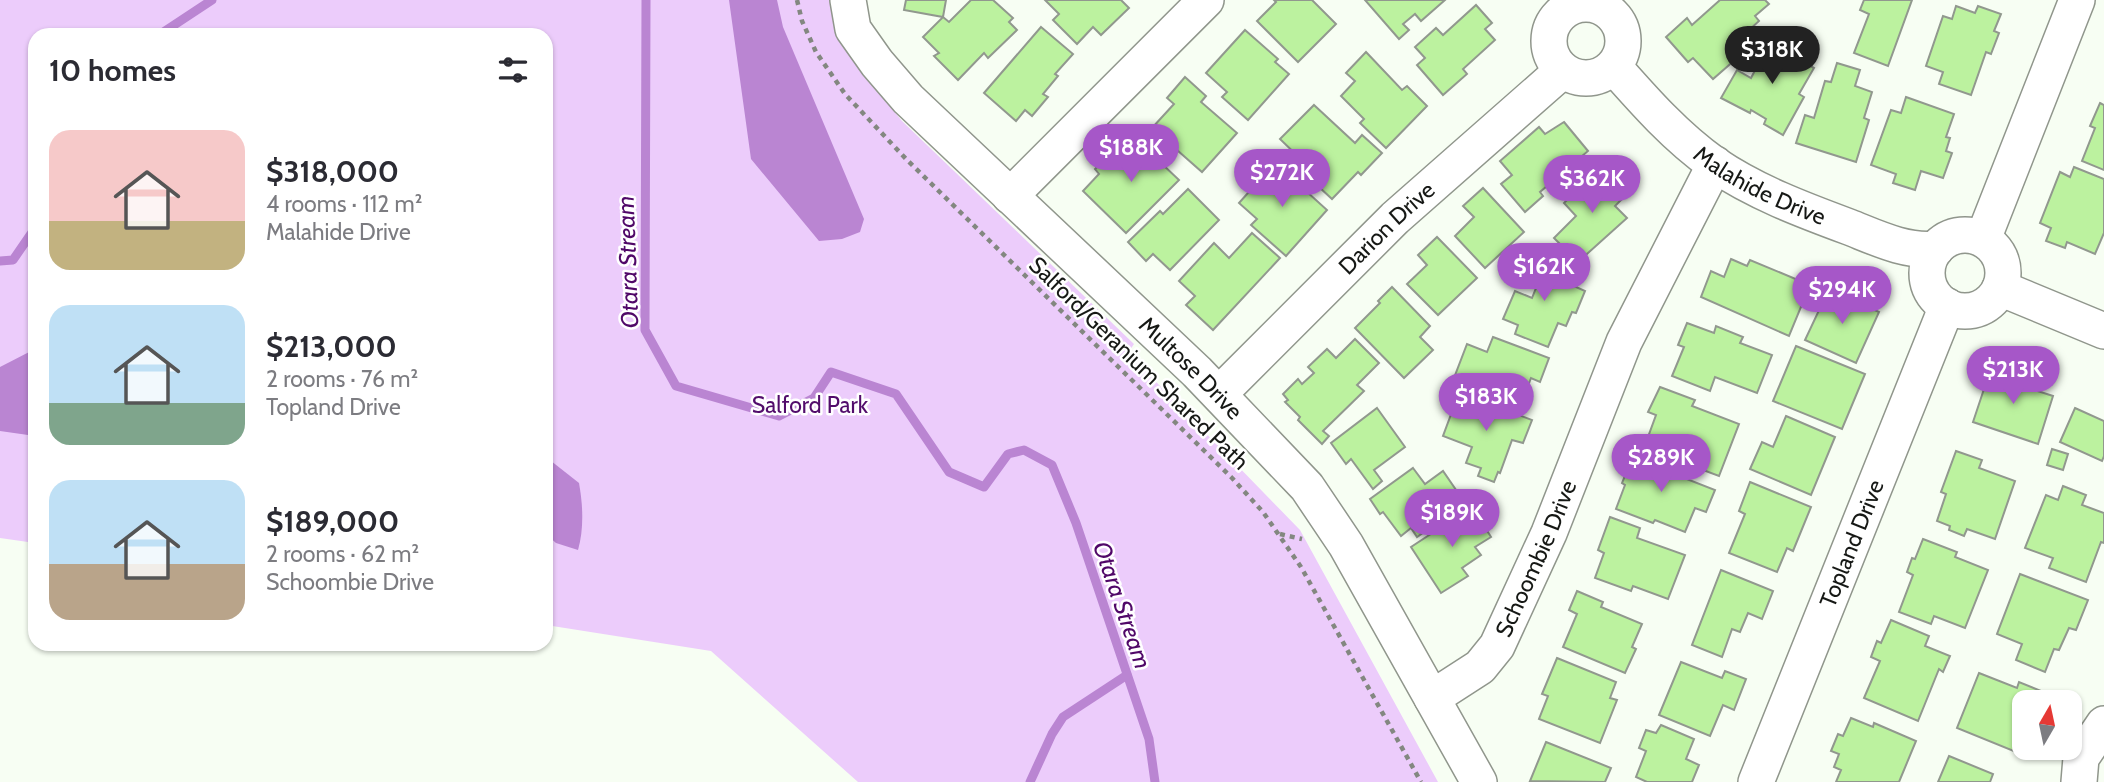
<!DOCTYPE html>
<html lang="en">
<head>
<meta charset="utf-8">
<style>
  body { margin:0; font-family:Cabin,sans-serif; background:#f2f2f3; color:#2b2b33; height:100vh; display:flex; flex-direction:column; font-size:26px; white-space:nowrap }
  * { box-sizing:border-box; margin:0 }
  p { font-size:23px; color:#7c7c81 }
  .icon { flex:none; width:38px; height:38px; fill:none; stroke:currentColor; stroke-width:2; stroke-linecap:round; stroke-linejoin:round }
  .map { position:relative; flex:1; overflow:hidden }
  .details { position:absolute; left:28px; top:28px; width:525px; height:623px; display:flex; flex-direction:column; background:#fff; border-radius:21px; box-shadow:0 2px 5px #0004 }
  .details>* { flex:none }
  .needle { width:46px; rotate:9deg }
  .controls { position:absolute; left:2012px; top:690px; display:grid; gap:14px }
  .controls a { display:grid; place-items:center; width:70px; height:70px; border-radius:14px; background:#fff; box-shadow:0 2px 5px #0004; font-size:35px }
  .price { position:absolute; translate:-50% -60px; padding:0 16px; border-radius:24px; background:#a657c8; color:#fff; font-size:23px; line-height:46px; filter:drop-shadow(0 2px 4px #0008) }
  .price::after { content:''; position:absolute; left:50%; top:42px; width:21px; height:16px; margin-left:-10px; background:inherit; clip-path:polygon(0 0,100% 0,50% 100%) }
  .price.current { background:#222; color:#fff }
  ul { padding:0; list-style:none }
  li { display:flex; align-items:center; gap:21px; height:175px; padding:0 21px }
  li span { display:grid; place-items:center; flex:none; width:196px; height:140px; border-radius:21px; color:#555 }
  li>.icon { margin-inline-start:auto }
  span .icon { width:84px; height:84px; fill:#fffc; stroke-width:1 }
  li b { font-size:30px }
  h2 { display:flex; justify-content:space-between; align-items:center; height:84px; padding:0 21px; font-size:30px }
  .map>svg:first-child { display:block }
</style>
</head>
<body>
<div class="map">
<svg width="2104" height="782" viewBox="0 0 2104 782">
  <rect width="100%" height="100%" fill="#f7fef3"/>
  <path fill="#ecccfb" d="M0,0H834L846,46L867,78L902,121L1134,344L1128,353L1300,530L1438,782H858L711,651L546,625V35H35V543L0,538Z"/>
  <g fill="#ba85d2">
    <path d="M729,0H777L783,27L864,219L860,232L842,239L819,241L751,159Z"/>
    <path d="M35,349V436L0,431V367Z"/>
    <path d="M546,457L579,483C583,505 584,529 578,550L556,543L546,534Z"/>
  </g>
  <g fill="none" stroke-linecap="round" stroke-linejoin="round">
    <g stroke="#ba85d2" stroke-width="9">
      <path d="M646,0L645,330L676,386L779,416L814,398L831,372L896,394L949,472L984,487L1008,454L1024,450L1052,465L1076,523L1149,739L1155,782"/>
      <path d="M159,35L212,0"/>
      <path d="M0,261L13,260L35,228"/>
      <path d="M1030,782L1052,734L1063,717L1127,675"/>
    </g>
  </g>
  <g fill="#bcf29f" stroke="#91988e" stroke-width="2">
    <path d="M906,0H946L943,17L904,10Z"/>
    <path d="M971,0H993L1013,18L1009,22L1017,30L988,58L984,53L958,80L934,56L939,53L923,37L943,17L949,22Z"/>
    <path d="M1045,0H1121L1129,8L1101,35L1093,27L1077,44L1053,20L1059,14Z"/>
    <path d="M1274,0H1312L1336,24L1298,62L1257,21L1276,2Z"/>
    <path d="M1365,0H1445L1421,21L1415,14L1403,24L1409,30L1399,39Z"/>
    <path d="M1720,0H1765L1769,4L1755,16L1759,21L1735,43L1744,52L1713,79L1693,58L1688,62L1666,37L1687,18L1692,25Z"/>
    <path d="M1864,0H1912L1888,66L1854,53L1869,14L1860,10Z"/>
    <path d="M1476,5L1492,23L1485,29L1495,40L1463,69L1467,74L1443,95L1417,65L1425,58L1415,47L1436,28L1443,35Z"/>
    <path d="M1956,6L1975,13L1978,6L2001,14L1994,31L1999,33L1991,54L1986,52L1971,95L1939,84L1943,72L1926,66L1943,16L1952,19Z"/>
    <path d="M1041,27L1073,54L1055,74L1058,76L1043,94L1048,97L1032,116L1025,110L1016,121L984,93Z"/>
    <path d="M1245,30L1278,59L1275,62L1289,74L1248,120L1222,97L1227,92L1206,73Z"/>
    <path d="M1773,36L1794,47L1790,55L1814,68L1799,94L1804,97L1783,135L1764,124L1766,119L1751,110L1750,113L1721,98L1737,70L1751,78Z"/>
    <path d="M1366,52L1402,90L1407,86L1427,106L1386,148L1360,123L1364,119L1341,96L1355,81L1346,73Z"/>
    <path d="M1837,63L1860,70L1855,86L1872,92L1864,118L1869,120L1856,162L1796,143L1805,115L1814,118L1825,81L1831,82Z"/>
    <path d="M1185,77L1206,96L1201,102L1237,133L1202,172L1152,128L1174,104L1167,98Z"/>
    <path d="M1906,97L1954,114L1946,137L1950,138L1946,151L1952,153L1943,178L1921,171L1915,190L1893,183L1896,174L1871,165L1891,110L1901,113Z"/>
    <path d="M2100,103L2104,105V170L2082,161L2095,128L2090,126Z"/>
    <path d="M1314,105L1355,143L1362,135L1382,153L1361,175L1358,172L1332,199L1303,172L1309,167L1280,139Z"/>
    <path d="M1564,122L1588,151L1540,192L1543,196L1525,212L1501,184L1512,175L1500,161L1539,127L1545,134Z"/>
    <path d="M1141,135L1165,159L1161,163L1179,180L1126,233L1083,191L1099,174L1095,169L1109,155L1116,161Z"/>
    <path d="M1275,163L1327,210L1286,256L1251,225L1257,219L1239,203Z"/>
    <path d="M2074,167L2104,179V233L2095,254L2067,242L2065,248L2046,241L2051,228L2040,223L2060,172L2070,177Z"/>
    <path d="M1600,168L1627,194L1615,206L1627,218L1578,262L1554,238L1576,216L1564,203Z"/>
    <path d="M1483,188L1524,232L1485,268L1455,236L1474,217L1463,206Z"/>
    <path d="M1188,189L1219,220L1170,270L1153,254L1146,261L1128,242L1160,211L1163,214Z"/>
    <path d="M1252,233L1280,258L1213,330L1186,305L1195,296L1179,281L1214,243L1229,258Z"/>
    <path d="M1437,237L1477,278L1438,315L1407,284L1427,265L1418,255Z"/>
    <path d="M1549,257L1572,267L1565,282L1585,291L1576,313L1572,312L1566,326L1558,323L1548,347L1515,334L1518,325L1503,319L1515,291L1532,298L1536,288L1522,283L1530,264L1544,270Z"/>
    <path d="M1731,259L1747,266L1750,260L1810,285L1789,336L1701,297L1711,271L1724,277Z"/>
    <path d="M1392,287L1430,326L1420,337L1433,350L1404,378L1355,328L1380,303L1378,301Z"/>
    <path d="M1829,289L1879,312L1856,363L1805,340Z"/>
    <path d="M1687,323L1714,333L1716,326L1743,337L1740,343L1772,355L1757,393L1715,377L1710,391L1672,376L1684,347L1678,345Z"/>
    <path d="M1493,337L1549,358L1540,382L1531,378L1521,404L1454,378L1467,344L1487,352Z"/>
    <path d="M1355,339L1379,363L1357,385L1364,391L1323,431L1329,436L1322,444L1298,420L1300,417L1285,402L1288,400L1283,394L1298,379L1302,384L1314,373L1308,367L1327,349L1336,358Z"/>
    <path d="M1796,346L1865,374L1842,429L1773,401Z"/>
    <path d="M1991,368L2008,374L2009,369L2025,375L2022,386L2053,396L2038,444L1973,422Z"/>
    <path d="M1660,387L1695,400L1692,406L1739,424L1719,476L1644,448L1656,415L1648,412Z"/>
    <path d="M1459,393L1532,420L1523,443L1512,440L1500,473L1498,472L1494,482L1478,476L1481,468L1466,463L1472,447L1443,436Z"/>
    <path d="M1377,408L1405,447L1374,470L1382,481L1373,489L1351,459L1346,464L1331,443Z"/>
    <path d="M2075,408L2104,421V456L2102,461L2060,442Z"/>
    <path d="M1786,416L1835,437L1811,495L1750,469L1762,442L1773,447Z"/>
    <path d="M2052,449L2068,454L2063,470L2047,465Z"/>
    <path d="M1635,451L1664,463L1661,469L1715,490L1706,512L1695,508L1685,532L1655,520L1653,523L1616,509L1625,485L1622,483Z"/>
    <path d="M1956,451L1982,460L1979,468L2015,481L1995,539L1967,529L1964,536L1949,530L1950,526L1937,521L1946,494L1941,492Z"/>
    <path d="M1413,468L1425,484L1443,471L1465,503L1417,537L1411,528L1401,536L1383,512L1380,514L1370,499Z"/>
    <path d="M1750,482L1811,507L1793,551L1787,548L1777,572L1729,553L1745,514L1739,511Z"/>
    <path d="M2063,486L2086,495L2082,505L2104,513V543L2101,542L2086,582L2049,568L2053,558L2025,548L2046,495L2058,500Z"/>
    <path d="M1472,507L1491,537L1475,547L1481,555L1462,568L1468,576L1441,593L1411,547Z"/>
    <path d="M1610,517L1640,528L1637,538L1685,555L1668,599L1633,586L1631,591L1595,578L1604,553L1598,550Z"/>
    <path d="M1923,539L1957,552L1955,557L1988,570L1965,628L1934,616L1931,624L1899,612L1913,575L1907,572L1912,558L1915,559Z"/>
    <path d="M1721,570L1773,591L1762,619L1748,613L1740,632L1732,629L1722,657L1692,645Z"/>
    <path d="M2020,574L2088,600L2076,630L2069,628L2059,650L2054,649L2045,672L2016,660L2022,644L1997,634Z"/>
    <path d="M1577,591L1603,602L1601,607L1642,624L1632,647L1636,649L1625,673L1563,647L1577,614L1569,610Z"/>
    <path d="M1891,620L1929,636L1925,646L1950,656L1943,672L1939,669L1918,721L1864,698L1880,661L1871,657L1877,641L1881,643Z"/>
    <path d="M1557,658L1616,682L1610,698L1617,700L1600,743L1539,719L1548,696L1542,694Z"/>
    <path d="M1681,662L1722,678L1725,671L1746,679L1734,710L1723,705L1710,736L1659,715Z"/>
    <path d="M1979,673L2017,688L2019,682L2046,693L2042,702H2025V730L2016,752L1957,728Z"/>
    <path d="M1851,718L1873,727L1874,723L1916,741L1899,782H1836L1841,770L1834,767L1839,754L1831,751L1838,734L1843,736Z"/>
    <path d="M1661,725L1694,739L1686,759L1699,765L1692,782H1647L1636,777L1646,751L1639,748L1646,730L1656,733Z"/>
    <path d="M1546,742L1611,768L1605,782L1530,781Z"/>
    <path d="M1949,756L1993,774L1990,782H1938Z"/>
  </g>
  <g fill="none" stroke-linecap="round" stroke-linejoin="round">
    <g stroke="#90968c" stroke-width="38">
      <g id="minor">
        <path id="s1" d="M848,0L853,29L877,63L908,99L1197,372L1307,487L1346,545L1479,782"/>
        <circle cx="1586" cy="41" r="37"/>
        <path id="s2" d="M1615,68C1645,102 1676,137 1714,164C1755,192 1803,210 1849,227C1877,238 1905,252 1936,249"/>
        <path d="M1010,196L1206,0"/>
        <circle cx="1965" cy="273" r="38"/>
        <path d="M1983,239L2077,0"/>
        <path d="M2000,288L2104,331"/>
        <path id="s3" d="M1219,394L1395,218L1562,71"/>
        <path id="s4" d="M1432,698L1480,667L1497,646L1549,533L1624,342L1715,164"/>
        <path id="s5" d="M1756,782L1947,306"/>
        <path d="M2079,782L2081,758L2104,724"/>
      </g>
    </g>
    <g stroke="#838780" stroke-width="4.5" stroke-dasharray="5 5" stroke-linecap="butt">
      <path d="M797,0L802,21L816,52L845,94L907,160L1232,478L1263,512L1301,567L1421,782"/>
      <path d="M1280,534L1302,539"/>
    </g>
    <use href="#minor" stroke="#fff" stroke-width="35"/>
  </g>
  <g text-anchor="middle" stroke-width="5" stroke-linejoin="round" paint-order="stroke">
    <g font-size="23" fill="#161815" stroke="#fff">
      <text dy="8" stroke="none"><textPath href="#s2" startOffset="189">Malahide Drive</textPath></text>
      <text dy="8" stroke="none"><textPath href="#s3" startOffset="236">Darion Drive</textPath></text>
      <text transform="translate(1139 363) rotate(44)" y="8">Salford/Geranium Shared Path</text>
      <text dy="8" stroke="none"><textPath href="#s1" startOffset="509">Multose Drive</textPath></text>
      <text dy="8" stroke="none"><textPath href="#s5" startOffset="257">Topland Drive</textPath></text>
      <text dy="8" stroke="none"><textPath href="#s4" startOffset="180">Schoombie Drive</textPath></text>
    </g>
    <g font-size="23" fill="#520c6b" stroke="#fff">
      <text x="810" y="413">Salford Park</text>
    </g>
    <g font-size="24" font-style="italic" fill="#500768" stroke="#fff">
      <text transform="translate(628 262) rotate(-92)" y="8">Otara Stream</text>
      <text transform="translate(1122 605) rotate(71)" y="8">Otara Stream</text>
    </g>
  </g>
</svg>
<div class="controls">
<a><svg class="needle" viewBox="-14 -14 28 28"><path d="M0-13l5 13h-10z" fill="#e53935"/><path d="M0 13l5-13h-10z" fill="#7c7c81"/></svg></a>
</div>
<b class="price current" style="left:1772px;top:86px">$318K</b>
<b class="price" style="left:1131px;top:184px">$188K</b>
<b class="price" style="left:1282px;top:209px">$272K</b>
<b class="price" style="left:1592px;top:215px">$362K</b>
<b class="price" style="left:1544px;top:303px">$162K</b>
<b class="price" style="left:1842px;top:326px">$294K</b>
<b class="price" style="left:2013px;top:406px">$213K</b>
<b class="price" style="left:1486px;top:433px">$183K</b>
<b class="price" style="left:1661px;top:494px">$289K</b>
<b class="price" style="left:1452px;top:549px">$189K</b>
<section class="details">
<h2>10 homes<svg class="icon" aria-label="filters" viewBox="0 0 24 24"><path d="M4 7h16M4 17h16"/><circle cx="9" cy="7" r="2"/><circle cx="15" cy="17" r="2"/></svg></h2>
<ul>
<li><span style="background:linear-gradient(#f6c9c9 65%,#c2b280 0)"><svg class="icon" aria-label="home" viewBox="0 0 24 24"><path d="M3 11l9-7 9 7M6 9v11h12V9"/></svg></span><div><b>$318,000</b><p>4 rooms · 112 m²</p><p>Malahide Drive</p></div></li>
<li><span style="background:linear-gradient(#bfe0f5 70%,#7fa58c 0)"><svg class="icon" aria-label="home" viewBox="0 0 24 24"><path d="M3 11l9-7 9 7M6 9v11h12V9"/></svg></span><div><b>$213,000</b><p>2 rooms · 76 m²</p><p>Topland Drive</p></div></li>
<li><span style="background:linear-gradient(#bfe0f5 60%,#b9a48a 0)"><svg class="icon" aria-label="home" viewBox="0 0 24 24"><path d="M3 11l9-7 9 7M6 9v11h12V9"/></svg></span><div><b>$189,000</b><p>2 rooms · 62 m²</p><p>Schoombie Drive</p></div></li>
</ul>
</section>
</div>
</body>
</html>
